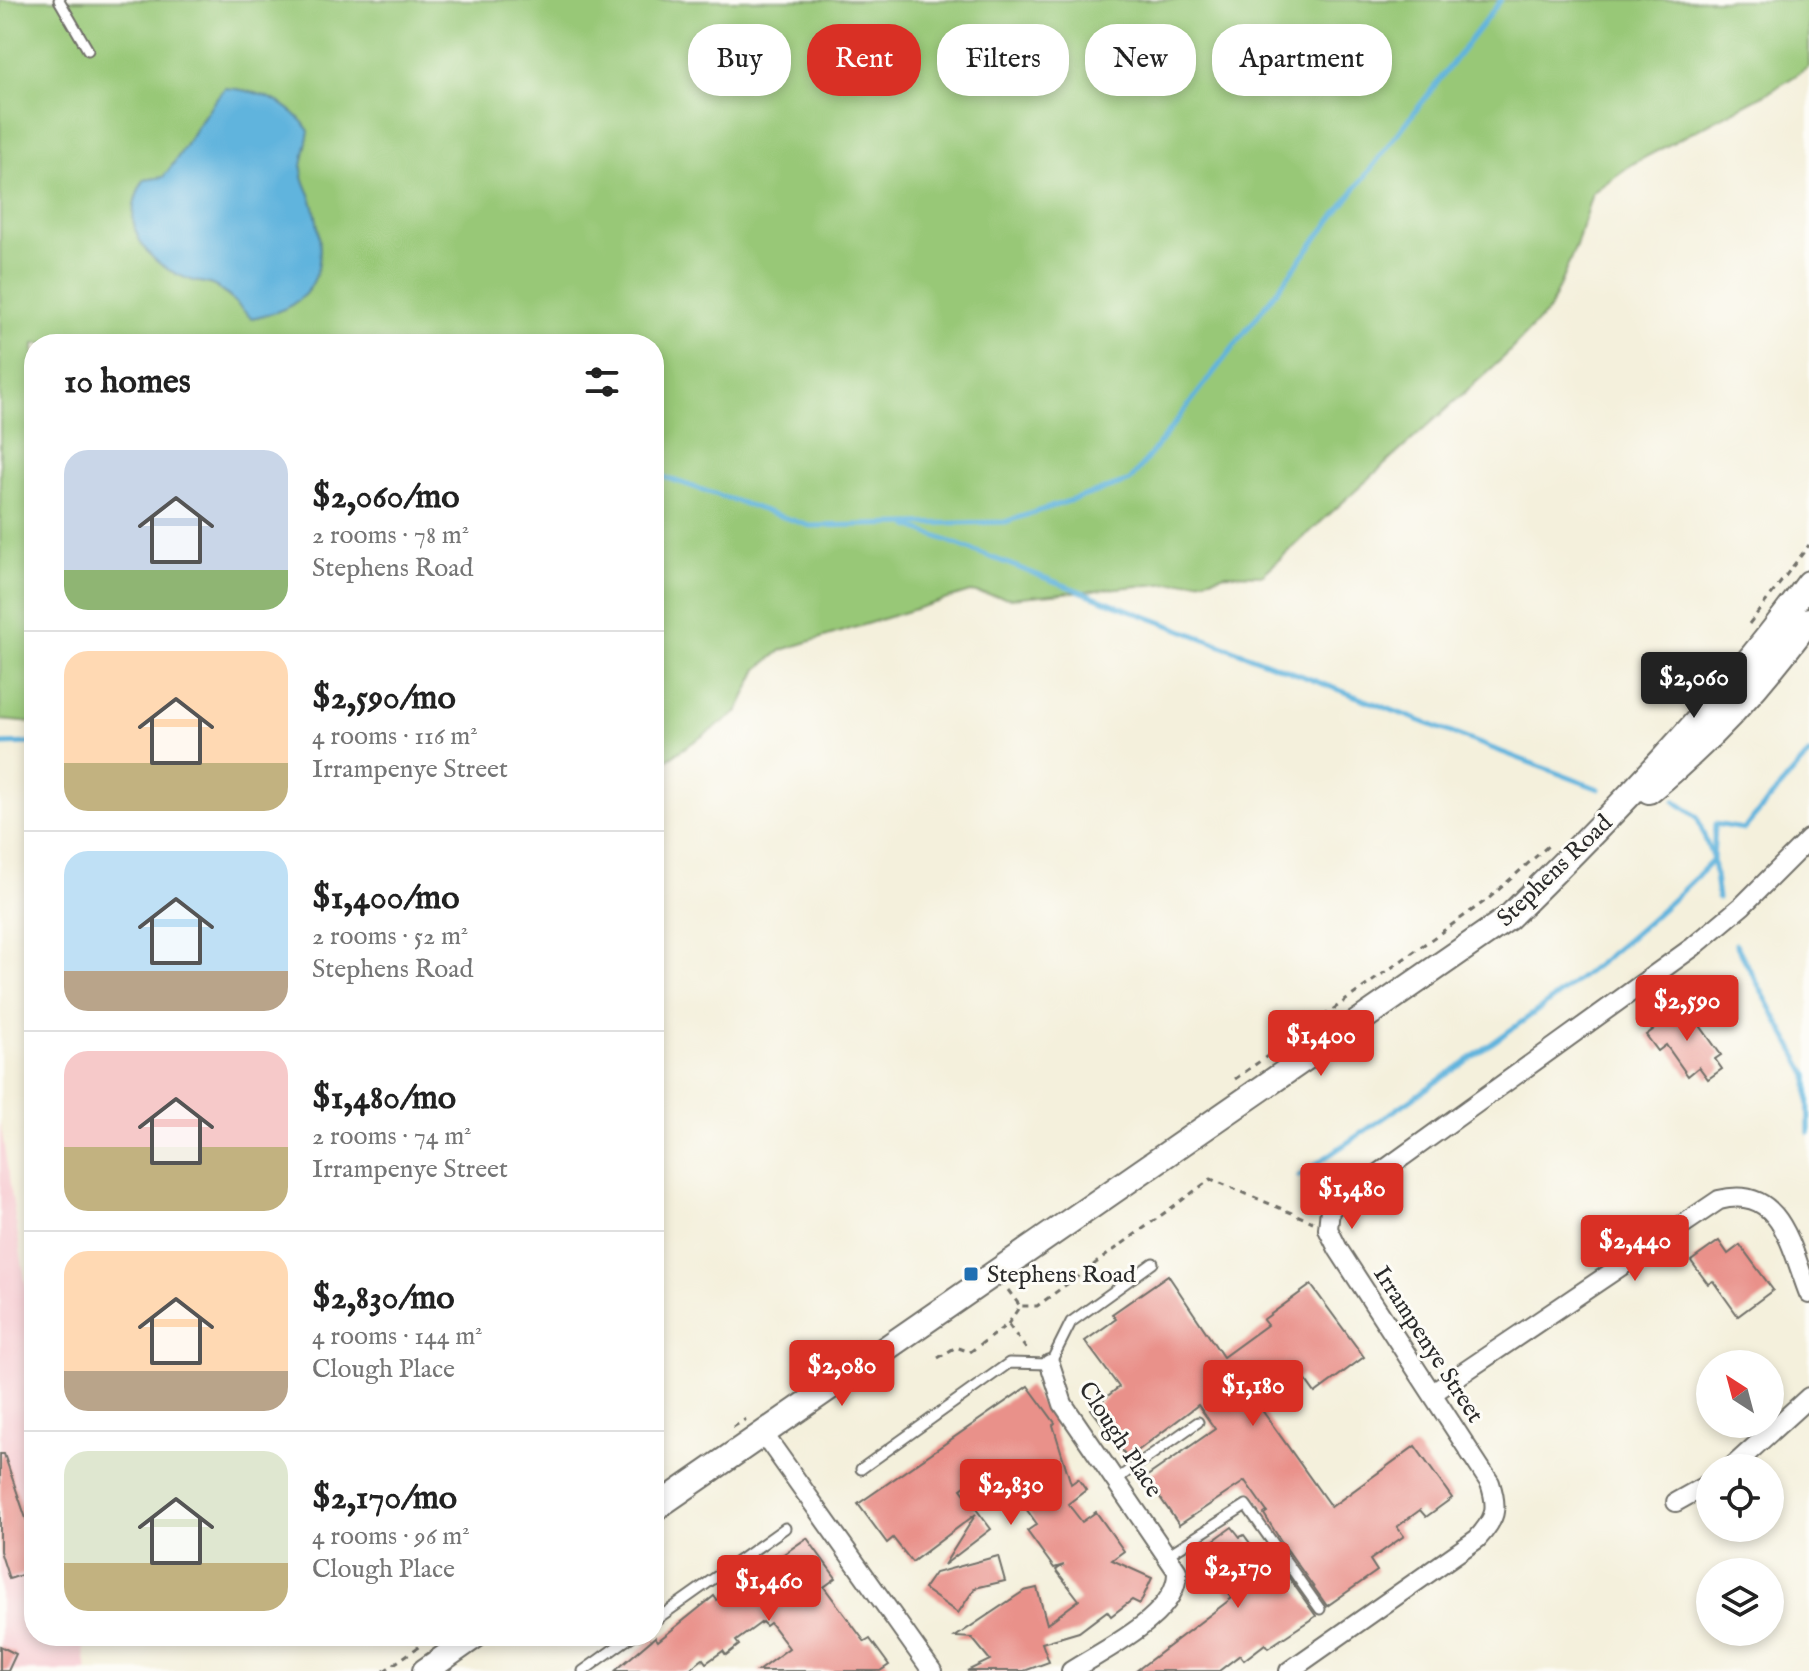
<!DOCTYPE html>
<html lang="en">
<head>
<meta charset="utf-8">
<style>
  body { margin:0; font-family:"IM FELL English",serif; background:#f2f2f2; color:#222; height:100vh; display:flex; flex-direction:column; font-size:30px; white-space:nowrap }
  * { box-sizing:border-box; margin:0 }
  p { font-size:26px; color:#767676 }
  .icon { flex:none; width:44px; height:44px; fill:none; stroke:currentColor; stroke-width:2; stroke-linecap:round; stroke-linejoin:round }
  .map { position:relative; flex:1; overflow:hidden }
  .side { position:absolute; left:24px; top:334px; width:640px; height:1312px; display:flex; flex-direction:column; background:#fff; border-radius:32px; box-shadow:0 4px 12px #0003 }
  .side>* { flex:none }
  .banner { position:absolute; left:688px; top:24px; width:760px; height:72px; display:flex; gap:16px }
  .needle { width:52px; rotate:324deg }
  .buttons { position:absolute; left:1696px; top:1350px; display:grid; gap:16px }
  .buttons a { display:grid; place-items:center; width:88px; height:88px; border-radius:50%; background:#fff; box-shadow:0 4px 12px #0003; font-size:40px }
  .price { position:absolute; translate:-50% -68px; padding:0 18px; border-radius:8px; background:#d93025; color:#fff; font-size:26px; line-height:52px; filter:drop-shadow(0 2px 4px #0008) }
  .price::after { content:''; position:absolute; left:50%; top:48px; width:24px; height:18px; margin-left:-12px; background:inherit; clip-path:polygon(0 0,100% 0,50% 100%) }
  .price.current { background:#222; color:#fff }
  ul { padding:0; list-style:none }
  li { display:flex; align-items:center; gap:24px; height:200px; padding:0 40px }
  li+li { border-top:2px solid #e0e0e0 }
  li span { display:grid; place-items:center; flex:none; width:224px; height:160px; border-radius:24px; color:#555 }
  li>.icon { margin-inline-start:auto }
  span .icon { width:96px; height:96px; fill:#fffc; stroke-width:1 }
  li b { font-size:34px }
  h2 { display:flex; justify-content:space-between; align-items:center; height:96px; padding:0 40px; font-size:34px }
  .tag { padding:0 28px; border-radius:32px; background:#fff; box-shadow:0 4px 12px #0003; font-size:28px; line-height:72px }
  .tag.current { background:#d93025; color:#fff }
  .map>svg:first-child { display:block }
</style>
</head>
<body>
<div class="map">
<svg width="1809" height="1671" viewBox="0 0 1809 1671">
  <rect width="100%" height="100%" fill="#fdfcf7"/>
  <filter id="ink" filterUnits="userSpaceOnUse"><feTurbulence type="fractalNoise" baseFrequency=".0125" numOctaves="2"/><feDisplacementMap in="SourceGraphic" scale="16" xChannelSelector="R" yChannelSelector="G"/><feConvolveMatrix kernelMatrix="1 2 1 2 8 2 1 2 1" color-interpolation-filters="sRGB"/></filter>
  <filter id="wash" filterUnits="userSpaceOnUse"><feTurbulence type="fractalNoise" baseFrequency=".006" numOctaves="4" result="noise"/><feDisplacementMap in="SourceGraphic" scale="32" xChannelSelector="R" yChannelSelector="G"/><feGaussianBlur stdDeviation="1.8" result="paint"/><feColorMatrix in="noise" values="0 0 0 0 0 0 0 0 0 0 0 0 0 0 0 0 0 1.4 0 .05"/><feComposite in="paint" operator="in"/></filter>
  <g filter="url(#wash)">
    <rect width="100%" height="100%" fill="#f4f0dc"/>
    <path fill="#f7cfd4" d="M0,1122L34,1336V1636H82L87,1671H0Z"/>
    <path fill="#98c877" stroke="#627a51" stroke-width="2" d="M0,0H1809V67L1773,90L1632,164L1592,193L1576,246L1549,310L1504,357L1262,575L1226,574L1203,580L1010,598L970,592L782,650L758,669L737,713L654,768V344H34V723L0,720Z"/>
    <path fill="#61b4dd" stroke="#467084" stroke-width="2" d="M225,88C258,90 291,102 309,131C307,143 303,156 302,168C302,182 310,191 313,203C329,264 321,308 251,318C239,307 227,292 212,285C207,282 200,283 194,281C147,266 116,227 144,180L163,177C187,149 200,115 225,88Z"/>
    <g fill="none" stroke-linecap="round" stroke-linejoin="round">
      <g stroke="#61b4dd" stroke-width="5">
        <path d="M654,477L658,475L810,526L1005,522L1130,481L1501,0"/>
        <path d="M909,526L1599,789"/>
        <path d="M0,744L34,743"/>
        <path d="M1675,801L1697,817L1713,860L1718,898"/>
        <path d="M1736,944L1808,1076L1809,1133"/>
        <path d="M1299,1176C1441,1077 1592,985 1713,860L1715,824L1744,829L1809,754"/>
      </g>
    </g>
    <g id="blocks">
      <g fill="#e9918a">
        <path d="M1686,1006L1721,1055L1715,1059L1722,1069L1708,1079L1699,1067L1688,1076L1666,1045L1658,1051L1646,1035Z"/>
        <path d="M1719,1241L1728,1254L1740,1245L1773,1290L1738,1316L1713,1281L1708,1284L1691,1261Z"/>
        <path d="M1168,1275L1223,1357L1267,1325L1263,1320L1311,1285L1364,1357L1315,1393L1302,1375L1259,1406L1331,1507L1415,1446L1452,1498L1426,1517L1420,1510L1397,1527L1404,1536L1370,1560L1377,1571L1327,1606L1279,1538L1264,1514L1267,1512L1245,1481L1179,1525L1146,1477L1215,1429L1198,1405L1128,1458L1091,1409L1119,1387L1085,1341L1116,1319L1112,1314Z"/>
        <path d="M1028,1386L1055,1423L1053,1425L1071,1484L1078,1479L1086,1490L1068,1504L1082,1522L1096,1512L1124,1551L1112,1560L1152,1578L1140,1604L1132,1600L1111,1616L1107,1611L1079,1632L1042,1643L1049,1662L1024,1671H967L990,1660L972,1638L955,1637L1024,1591L1037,1588L1047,1624L1079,1600L1056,1570L1064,1565L1054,1568L1027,1531L1037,1524L1021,1502L1008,1506L995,1464L961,1489L991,1529L944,1565L976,1514L912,1562L893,1538L887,1543L858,1504Z"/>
        <path d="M0,1454H4L34,1542V1571L9,1579L0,1551Z"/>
        <path d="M1232,1527L1240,1537L1244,1535L1258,1554L1267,1547L1316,1616L1268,1648L1265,1644L1244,1660L1240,1655L1219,1671H1136L1232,1598L1196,1553Z"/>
        <path d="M807,1538L836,1578L824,1587L865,1642L870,1639L889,1665L880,1671H758L789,1648L770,1623L766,1626L762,1622L736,1641L739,1645L726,1655L723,1651L706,1663L703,1659L687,1671H615L655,1637L658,1641L714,1596L717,1600Z"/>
        <path d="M998,1556L1005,1581L975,1588L958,1613L924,1589L935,1573Z"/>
        <path d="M0,1646L16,1654L8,1671H0Z"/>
      </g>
    </g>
  </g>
  <g filter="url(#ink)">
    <use href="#blocks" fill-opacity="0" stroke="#717069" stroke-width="2"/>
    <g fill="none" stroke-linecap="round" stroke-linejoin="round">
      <g stroke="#717069" stroke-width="13">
        <g id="service">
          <path d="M59,0L88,50"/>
          <path d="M861,1469L1009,1363L1050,1364L1071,1322L1153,1263"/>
          <path d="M1117,1479L1198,1422"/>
          <path d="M1169,1554L1246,1505L1320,1609"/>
          <path d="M654,1621L785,1528"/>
          <path d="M583,1671L632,1636"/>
        </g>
      </g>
      <g stroke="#717069" stroke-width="22">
        <g id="minor">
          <path d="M1050,1364L1063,1404L1177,1571C1179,1615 1105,1649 1071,1671"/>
          <path d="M1433,1393L1719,1200C1782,1184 1791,1249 1809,1294"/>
          <path d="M763,1433L932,1671"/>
          <path d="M1731,1468L1809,1397"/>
          <path d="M1676,1502L1710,1483"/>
          <path d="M1289,1671L1477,1539C1495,1519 1499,1510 1490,1483L1338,1249L1328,1229L1330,1209L1693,947L1743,905L1809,839"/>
        </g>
      </g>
      <g stroke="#717069" stroke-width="28">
        <g id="tertiary">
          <path d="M1649,791C1711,741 1762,684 1809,620"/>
          <path d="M654,1509L1508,918C1615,813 1720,704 1809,583"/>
          <path d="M425,1671L475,1636"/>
        </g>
      </g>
      <g stroke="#717069" stroke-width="3" stroke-dasharray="6 6" stroke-linecap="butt">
        <path d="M1749,624L1809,545"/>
        <path d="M1235,1079L1488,899L1549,845"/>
        <path d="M1008,1290L1020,1306"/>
        <path d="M1008,1324L1020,1306H1037L1211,1179L1313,1222"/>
        <path d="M938,1358L956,1347L970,1352L1008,1324L1027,1350"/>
        <path d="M733,1427L746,1419"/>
        <path d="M384,1671L434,1636"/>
      </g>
      <use href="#service" stroke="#fff" stroke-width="9"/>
      <use href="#minor" stroke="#fff" stroke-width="18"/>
      <use href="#tertiary" stroke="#fff" stroke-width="24"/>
    </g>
  </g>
  <rect fill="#1f6fb2" stroke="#fdfcf7" stroke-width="3" x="963" y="1266" width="16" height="16" rx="4"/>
  <g text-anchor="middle" stroke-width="6" stroke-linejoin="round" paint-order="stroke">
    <g font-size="24" fill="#2b2b2b" stroke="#fdfcf7">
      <text transform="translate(1554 870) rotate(-44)" y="8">Stephens Road</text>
      <text transform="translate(1429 1344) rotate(57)" y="8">Irrampenye Street</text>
      <text transform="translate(1121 1439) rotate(57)" y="8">Clough Place</text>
    </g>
    <g font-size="24" fill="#2b2b2b" stroke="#fdfcf7" text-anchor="start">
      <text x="987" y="1282">Stephens Road</text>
    </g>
  </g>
</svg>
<div class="buttons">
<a><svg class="needle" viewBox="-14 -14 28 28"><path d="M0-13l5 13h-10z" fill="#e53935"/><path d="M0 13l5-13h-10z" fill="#767676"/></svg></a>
<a><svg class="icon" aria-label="locate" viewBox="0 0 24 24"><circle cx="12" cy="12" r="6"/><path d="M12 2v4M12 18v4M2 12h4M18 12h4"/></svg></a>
<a><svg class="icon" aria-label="layers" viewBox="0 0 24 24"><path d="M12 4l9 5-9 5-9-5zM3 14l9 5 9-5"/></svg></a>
</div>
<b class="price current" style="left:1694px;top:720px">$2,060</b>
<b class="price" style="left:1687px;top:1043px">$2,590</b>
<b class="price" style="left:1321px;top:1078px">$1,400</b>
<b class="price" style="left:1352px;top:1231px">$1,480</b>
<b class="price" style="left:1635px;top:1283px">$2,440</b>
<b class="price" style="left:842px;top:1408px">$2,080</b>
<b class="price" style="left:1253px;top:1428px">$1,180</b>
<b class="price" style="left:1011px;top:1527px">$2,830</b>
<b class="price" style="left:1238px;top:1610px">$2,170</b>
<b class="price" style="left:769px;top:1623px">$1,460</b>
<div class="banner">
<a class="tag">Buy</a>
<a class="tag current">Rent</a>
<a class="tag">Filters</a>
<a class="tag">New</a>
<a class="tag">Apartment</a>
</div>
<section class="side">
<h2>10 homes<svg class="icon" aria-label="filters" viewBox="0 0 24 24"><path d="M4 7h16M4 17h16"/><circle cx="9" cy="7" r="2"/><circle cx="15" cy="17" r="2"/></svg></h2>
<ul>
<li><span style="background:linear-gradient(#c9d6e8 75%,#8fb573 0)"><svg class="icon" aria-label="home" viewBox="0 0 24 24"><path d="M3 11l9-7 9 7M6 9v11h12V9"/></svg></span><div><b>$2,060/mo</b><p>2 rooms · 78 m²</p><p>Stephens Road</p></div></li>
<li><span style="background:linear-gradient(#ffd9b3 70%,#c2b280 0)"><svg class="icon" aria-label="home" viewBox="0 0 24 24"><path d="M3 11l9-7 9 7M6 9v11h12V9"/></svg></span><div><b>$2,590/mo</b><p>4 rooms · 116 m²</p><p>Irrampenye Street</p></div></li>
<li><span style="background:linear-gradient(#bfe0f5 75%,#b9a48a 0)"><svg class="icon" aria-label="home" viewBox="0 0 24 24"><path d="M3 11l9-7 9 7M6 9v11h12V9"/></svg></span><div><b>$1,400/mo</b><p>2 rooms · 52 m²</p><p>Stephens Road</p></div></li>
<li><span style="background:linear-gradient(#f6c9c9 60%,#c2b280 0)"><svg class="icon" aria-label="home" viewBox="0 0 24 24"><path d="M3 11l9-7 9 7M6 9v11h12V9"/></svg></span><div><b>$1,480/mo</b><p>2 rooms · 74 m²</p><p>Irrampenye Street</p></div></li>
<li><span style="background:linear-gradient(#ffd9b3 75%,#b9a48a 0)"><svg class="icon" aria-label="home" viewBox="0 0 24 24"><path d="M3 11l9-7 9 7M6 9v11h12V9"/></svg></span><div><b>$2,830/mo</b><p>4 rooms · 144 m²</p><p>Clough Place</p></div></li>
<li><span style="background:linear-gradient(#dfe7d0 70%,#c2b280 0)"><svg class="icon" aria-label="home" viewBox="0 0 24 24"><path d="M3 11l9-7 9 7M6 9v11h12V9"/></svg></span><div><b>$2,170/mo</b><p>4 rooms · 96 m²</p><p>Clough Place</p></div></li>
</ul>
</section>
</div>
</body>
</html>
